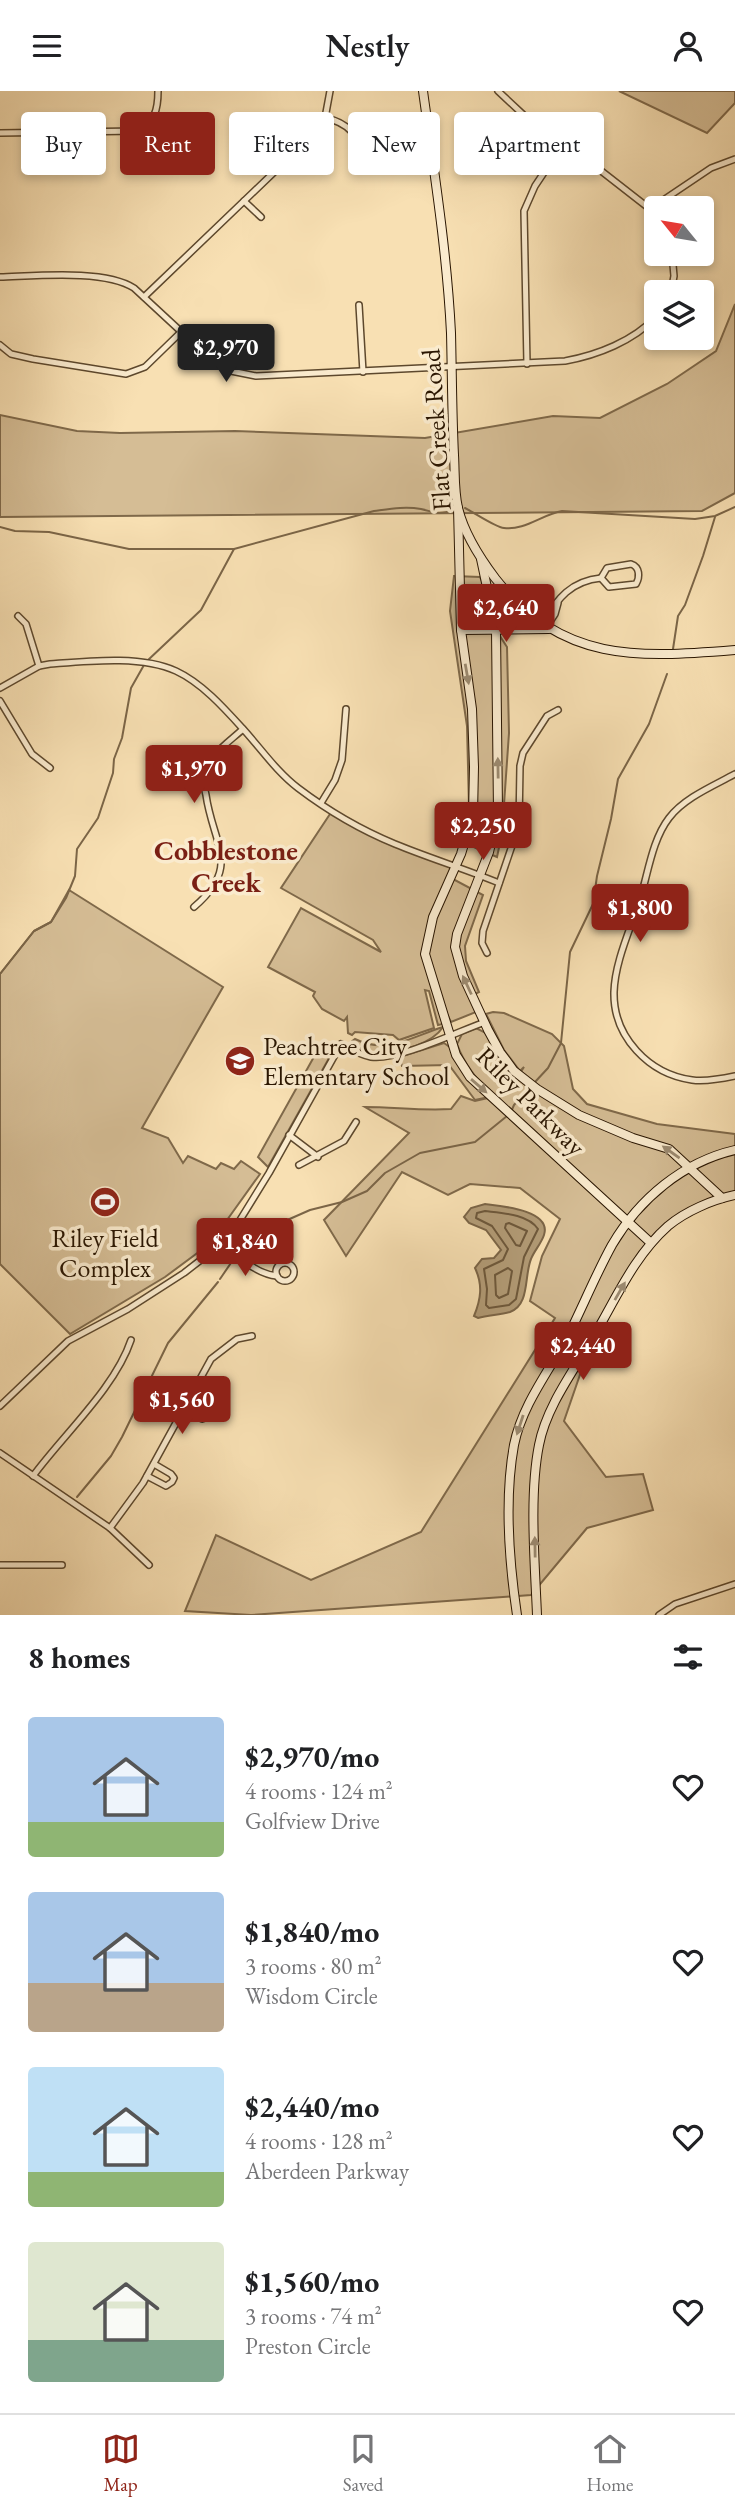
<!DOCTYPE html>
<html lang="en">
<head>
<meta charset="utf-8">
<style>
  body { margin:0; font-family:"EB Garamond",serif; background:#f2f2f2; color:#202124; height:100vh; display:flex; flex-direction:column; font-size:26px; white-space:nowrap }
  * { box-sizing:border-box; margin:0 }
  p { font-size:23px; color:#757577 }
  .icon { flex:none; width:38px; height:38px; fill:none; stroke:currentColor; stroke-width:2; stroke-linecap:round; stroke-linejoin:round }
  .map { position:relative; height:1524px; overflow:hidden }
  .panel { display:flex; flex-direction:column; background:#fff; flex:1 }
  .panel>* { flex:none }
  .hud { position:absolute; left:21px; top:21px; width:693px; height:63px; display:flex; gap:14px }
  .needle { width:46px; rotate:300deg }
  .buttons { position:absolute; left:644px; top:105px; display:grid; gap:14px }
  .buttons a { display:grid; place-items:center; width:70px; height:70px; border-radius:7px; background:#fff; box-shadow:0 4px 10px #0003; font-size:35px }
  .price { position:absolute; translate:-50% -60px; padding:0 16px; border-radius:7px; background:#8f2418; color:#fff; font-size:23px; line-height:46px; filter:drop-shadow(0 2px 4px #0008) }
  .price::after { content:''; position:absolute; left:50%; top:42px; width:21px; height:16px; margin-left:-10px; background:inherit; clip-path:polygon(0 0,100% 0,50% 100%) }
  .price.current { background:#222; color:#fff }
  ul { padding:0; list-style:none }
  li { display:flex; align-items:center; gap:21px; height:175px; padding:0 28px }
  li span { display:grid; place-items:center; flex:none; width:196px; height:140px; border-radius:7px; color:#555 }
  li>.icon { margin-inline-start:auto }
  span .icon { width:84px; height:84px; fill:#fffc; stroke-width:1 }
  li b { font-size:30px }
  h2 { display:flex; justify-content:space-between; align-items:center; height:84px; padding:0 28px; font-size:30px }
  .tag { padding:0 24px; border-radius:7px; background:#fff; box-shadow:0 4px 10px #0003; font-size:24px; line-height:63px }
  .tag.current { background:#8f2418; color:#fff }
  header { display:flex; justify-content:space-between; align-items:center; height:91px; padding:0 28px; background:#fff; font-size:32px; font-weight:600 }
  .tabs { display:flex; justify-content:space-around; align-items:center; height:98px; border-top:2px solid #e0e0e0; background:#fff; font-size:19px; color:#757577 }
  .tabs a { display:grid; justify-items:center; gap:4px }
  .tabs .current { color:#8f2418 }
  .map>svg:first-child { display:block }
</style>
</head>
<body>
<header><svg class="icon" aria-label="menu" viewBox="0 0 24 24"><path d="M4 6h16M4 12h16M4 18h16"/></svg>Nestly<svg class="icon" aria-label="person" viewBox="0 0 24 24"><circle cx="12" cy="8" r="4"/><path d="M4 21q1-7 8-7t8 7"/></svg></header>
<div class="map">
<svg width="735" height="1524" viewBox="0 0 735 1524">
  <rect width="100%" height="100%" fill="#f8e0b3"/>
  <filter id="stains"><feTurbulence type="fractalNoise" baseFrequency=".00286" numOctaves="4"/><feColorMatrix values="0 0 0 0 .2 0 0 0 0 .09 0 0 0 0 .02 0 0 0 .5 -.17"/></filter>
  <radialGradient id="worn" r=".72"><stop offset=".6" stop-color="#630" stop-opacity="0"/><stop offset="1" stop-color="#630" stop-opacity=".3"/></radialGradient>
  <g fill="#d5bd95" stroke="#7f694a" stroke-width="2">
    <path d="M619,0H735V12L707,42Z"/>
    <path d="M735,213V402L702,420L0,426V324L77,340L120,342L235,340L425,347L553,325L600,327L667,293L716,260Z"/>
    <path d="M454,485L480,486L487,501L496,539L507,556L509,642L502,742L497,766L455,748L469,716L467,635L450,520Z"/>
    <path d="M332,720L387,749L456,774L451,787L483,804L465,855L466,870L479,901L471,905L476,921L451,931L447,923L443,933L438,934L429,900L425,899L434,937L399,949L393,944L355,941L352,944L348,942L347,926L344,930L322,918L313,905L315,901L268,876L301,817L381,861L373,849L281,797Z"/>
    <path d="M69,799L223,896L142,1037L168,1047L183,1072L188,1065L216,1078L221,1072L234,1078L241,1070L260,1083L227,1129V1140L165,1186L70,1243L0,1173V883L34,840L51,831Z"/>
    <path d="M493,921L504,922L552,943L564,955L573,998L587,1013L657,1033L735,1043V1106L694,1119L651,1152L592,1249L564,1330L606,1386L643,1383L653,1419L587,1437L531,1504L251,1524L185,1520L216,1444L311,1489L421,1441L555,1227L530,1210L542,1165L560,1128L520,1097L470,1093L448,1104L402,1081L346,1165L324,1129L409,1042L365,1016C394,1016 422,1020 451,1018L461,1005L475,1010L493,1006C478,989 465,975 457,953L462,943L476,937L488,943L517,985L513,993L524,976L520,980L504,959L486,923Z"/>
    <path d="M443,936C433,952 400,962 382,962C371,962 359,958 351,951L355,948C387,964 411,946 443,936Z"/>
    <path d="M444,952L451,957L489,1006L475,1009L449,974L402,975L400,969L403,965Z"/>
    <path d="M320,955L333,960L268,1076L258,1066Z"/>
  </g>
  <path fill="#b29b76" stroke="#7b6547" stroke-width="2" d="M485,1113C501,1115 552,1119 544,1144C541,1153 534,1160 531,1168C524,1185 530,1214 510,1221C500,1224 489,1224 478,1227L474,1225C481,1208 483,1194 475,1177L482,1168L494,1167L501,1159L486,1139L469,1132L464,1126L471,1117Z"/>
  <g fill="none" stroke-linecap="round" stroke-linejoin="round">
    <g stroke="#6e583b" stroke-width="2">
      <path d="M485,1120C502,1122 528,1123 538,1138L524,1166L516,1208L509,1214L489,1217L486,1214L487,1198L484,1178L503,1169L508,1158L492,1135L476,1127L477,1122Z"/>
      <path d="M509,1132L527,1140L520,1155L516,1154L505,1137L506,1133Z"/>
      <path d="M508,1177L512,1180L508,1203L499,1207L496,1204L495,1184Z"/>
    </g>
    <g stroke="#7b6547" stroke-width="2">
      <path d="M465,417C475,422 495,436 504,437C524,440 543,423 562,420L695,428L715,425L735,416"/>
      <path d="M0,436L15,440L49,441L129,458H234L374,420C389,418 405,415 421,418C438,422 436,424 455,419"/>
      <path d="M673,558L678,525L685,514L703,465L715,426"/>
      <path d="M147,570L201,519L234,458"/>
      <path d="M0,883L34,840L51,831L66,807L75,785L77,758L98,727L113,682L114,668L122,647L131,597L144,574"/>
      <path d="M535,991L548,977L561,952L570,861L593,813L597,785L611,728L618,688L649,633L667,583"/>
      <path d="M511,1021L514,1014L529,997"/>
      <path d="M241,1160L276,1134L310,1119L342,1111L367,1100L385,1082L420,1062L475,1051L507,1025"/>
      <path d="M220,1188L235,1166"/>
      <path d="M77,1406L111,1365L122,1346L168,1252L218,1191"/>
    </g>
    <g stroke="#5d482d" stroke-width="8">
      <g id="street">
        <path d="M498,0L529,29L600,79L650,118L656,129"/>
        <path d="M325,27C347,31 360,45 363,67"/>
        <path d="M0,42L138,40C155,31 158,18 158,0"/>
        <path d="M277,47L292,63"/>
        <path d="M244,110L261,126"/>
        <path d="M650,118L711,77L735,68"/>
        <path d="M0,186C35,185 105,178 134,197L215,272L231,280L256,285L565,270C598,264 633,250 656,226"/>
        <path d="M671,201L674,185L672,163"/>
        <path d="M144,206L317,40L325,27L330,0"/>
        <path d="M359,214L363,281"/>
        <path d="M0,254L11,263L33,268L126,283L145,276L181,241"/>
        <path d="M527,273L524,120L535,95L563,53"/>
        <path d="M631,473C640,476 640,486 636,493L609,496L601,487L607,477Z"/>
        <path d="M18,525L26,533L39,575"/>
        <path d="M542,532C558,507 571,490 601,487"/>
        <path d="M547,535L555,523L558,512"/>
        <path d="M0,597L39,575L50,573C88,570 142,564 176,580C202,592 225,618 244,639C262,659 277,681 298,697C327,719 361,739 395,753C429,767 465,778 499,792"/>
        <path d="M0,610L32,663L50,677"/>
        <path d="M735,683C713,695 684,707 669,727C652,749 648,783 640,808C631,837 615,870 614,901C613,946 649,983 692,989C706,991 721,988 735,985"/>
        <path d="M321,712L335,689L342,669L346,618"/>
        <path d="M194,816C242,775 213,754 206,704C205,699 203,693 204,688C206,665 228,652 243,638"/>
        <path d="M487,862L482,852L483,840L519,734L520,675L523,662L547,625L558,619"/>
        <path d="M289,1044L318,1066"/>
        <path d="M299,1074L344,1050L356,1031"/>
        <path d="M224,1151C237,1166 257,1183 277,1185"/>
        <circle cx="285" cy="1181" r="9"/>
        <path d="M0,1315L68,1250L128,1218L184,1182L224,1151L232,1142L269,1082L341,953C350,958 360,964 371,966C397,970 457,941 485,931"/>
        <path d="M183,1318L202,1328L208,1326L209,1318L189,1306"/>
        <path d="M0,1362L110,1437L149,1474"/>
        <path d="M33,1385C63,1344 115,1297 131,1249"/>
        <path d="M147,1385L166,1395L172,1391L174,1387L171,1383L154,1373"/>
        <path d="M110,1437L143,1392L211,1268L237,1248L252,1245"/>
        <path d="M0,1474H62"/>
        <path d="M659,1524L675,1513L735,1493"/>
      </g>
    </g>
    <g stroke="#291500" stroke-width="10">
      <g id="secondary">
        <path d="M423,0C434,80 447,161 451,242C452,283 452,324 454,364C455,381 454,400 458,417C464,442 480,467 495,487C562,572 637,567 735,559"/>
        <path d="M458,417L461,539L472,618L474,676L473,723L461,763L433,826L425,863L456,964L470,986L651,1152"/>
        <path d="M481,468L496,539L498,721L489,761L457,843L455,856L463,885L488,939L500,961L514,980L537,998L579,1024L633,1047L669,1058L722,1107"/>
        <path d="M461,539L549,538"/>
        <path d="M517,1524C509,1470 504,1409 514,1354C522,1314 549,1280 568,1245C583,1215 596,1183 612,1154C639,1108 683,1071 735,1059"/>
        <path d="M537,1524C535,1473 529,1404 539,1354C546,1317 572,1282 591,1250C615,1210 633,1166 668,1135C686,1120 712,1109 735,1104"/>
      </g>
    </g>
    <use href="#street" stroke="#faebce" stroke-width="5"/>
    <use href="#secondary" stroke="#faebce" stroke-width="8"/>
  </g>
  <defs><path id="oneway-solid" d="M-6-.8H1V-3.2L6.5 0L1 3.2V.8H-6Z" transform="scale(1.75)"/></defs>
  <g fill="#9c8b71">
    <use href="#oneway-solid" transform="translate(467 583) rotate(80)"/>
    <use href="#oneway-solid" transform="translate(498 677) rotate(-91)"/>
    <use href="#oneway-solid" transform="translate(467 894) rotate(-115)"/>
    <use href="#oneway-solid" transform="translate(479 995) rotate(41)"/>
    <use href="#oneway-solid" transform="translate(671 1061) rotate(-145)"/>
    <use href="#oneway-solid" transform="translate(620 1200) rotate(-60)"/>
    <use href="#oneway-solid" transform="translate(520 1334) rotate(108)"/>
    <use href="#oneway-solid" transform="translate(535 1456) rotate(-91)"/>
  </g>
  <defs>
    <g id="school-disc" transform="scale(1.575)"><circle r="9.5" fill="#8f2418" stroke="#faebce"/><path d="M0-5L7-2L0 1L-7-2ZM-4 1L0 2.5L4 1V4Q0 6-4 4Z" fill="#fff"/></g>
    <g id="stadium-disc" transform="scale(1.575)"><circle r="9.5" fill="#8f2418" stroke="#faebce"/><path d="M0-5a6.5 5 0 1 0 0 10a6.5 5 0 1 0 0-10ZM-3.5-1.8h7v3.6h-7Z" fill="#fff"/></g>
  </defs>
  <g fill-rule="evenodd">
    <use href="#school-disc" x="240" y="970"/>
    <use href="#stadium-disc" x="105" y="1111"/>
  </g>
  <g text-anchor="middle" stroke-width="7" stroke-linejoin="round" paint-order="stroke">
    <g font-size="26" fill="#291500" stroke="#faebce">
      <text transform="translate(436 339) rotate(-94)" y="9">Flat Creek Road</text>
      <text transform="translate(531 1010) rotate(45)" y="9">Riley Parkway</text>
    </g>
    <g font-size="26" fill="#291500" stroke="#faebce" text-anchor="start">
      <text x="263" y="964">Peachtree City<tspan x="263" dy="30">Elementary School</tspan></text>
      <text x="105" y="1156" text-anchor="middle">Riley Field<tspan x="105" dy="30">Complex</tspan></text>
    </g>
    <g font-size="28" font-weight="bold" fill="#7a1f14" stroke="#faebce">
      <text x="226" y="769">Cobblestone<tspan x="226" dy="32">Creek</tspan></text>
    </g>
  </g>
  <rect width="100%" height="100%" filter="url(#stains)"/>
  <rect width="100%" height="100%" fill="url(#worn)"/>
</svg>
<div class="buttons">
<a><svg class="needle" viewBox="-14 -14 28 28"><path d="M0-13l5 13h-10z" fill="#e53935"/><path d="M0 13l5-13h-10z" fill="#757577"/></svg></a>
<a><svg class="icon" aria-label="layers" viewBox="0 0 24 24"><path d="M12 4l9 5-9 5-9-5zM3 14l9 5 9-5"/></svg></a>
</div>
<b class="price current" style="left:226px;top:293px">$2,970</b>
<b class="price" style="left:506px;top:553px">$2,640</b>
<b class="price" style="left:194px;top:714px">$1,970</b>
<b class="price" style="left:483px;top:771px">$2,250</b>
<b class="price" style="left:640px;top:853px">$1,800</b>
<b class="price" style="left:245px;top:1187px">$1,840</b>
<b class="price" style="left:583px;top:1291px">$2,440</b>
<b class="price" style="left:182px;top:1345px">$1,560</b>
<div class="hud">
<a class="tag">Buy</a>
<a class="tag current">Rent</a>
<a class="tag">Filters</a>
<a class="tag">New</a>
<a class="tag">Apartment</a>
</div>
</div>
<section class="panel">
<h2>8 homes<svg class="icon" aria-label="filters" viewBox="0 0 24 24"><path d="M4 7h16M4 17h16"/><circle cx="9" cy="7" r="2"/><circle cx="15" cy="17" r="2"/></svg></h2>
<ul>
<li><span style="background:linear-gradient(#a9c7e8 75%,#8fb573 0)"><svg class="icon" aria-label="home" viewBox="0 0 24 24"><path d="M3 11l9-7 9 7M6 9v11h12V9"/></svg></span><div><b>$2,970/mo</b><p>4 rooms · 124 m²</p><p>Golfview Drive</p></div><svg class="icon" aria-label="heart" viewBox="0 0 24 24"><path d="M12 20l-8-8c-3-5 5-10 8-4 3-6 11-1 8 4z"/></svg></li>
<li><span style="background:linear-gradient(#a9c7e8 65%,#b9a48a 0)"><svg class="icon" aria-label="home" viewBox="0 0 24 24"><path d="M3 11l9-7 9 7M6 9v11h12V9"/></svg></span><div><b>$1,840/mo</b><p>3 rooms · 80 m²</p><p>Wisdom Circle</p></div><svg class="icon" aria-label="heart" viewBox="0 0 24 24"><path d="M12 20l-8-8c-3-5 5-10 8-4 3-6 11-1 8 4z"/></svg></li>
<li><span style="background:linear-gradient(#bfe0f5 75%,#8fb573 0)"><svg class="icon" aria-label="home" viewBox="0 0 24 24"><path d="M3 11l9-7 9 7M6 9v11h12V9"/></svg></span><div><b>$2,440/mo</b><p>4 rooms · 128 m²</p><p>Aberdeen Parkway</p></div><svg class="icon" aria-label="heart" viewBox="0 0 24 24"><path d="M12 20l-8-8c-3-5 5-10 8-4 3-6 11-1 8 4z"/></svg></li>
<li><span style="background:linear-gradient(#dfe7d0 70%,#7fa58c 0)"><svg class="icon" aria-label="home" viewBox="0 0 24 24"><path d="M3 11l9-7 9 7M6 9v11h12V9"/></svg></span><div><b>$1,560/mo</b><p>3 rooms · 74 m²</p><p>Preston Circle</p></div><svg class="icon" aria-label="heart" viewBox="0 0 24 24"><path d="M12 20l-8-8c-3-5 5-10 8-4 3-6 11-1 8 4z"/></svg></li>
</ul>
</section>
<nav class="tabs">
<a class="current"><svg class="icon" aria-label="map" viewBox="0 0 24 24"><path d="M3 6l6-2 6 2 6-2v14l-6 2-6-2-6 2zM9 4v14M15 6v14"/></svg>Map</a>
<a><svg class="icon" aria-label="saved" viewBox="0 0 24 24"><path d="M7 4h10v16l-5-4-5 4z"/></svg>Saved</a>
<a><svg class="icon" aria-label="home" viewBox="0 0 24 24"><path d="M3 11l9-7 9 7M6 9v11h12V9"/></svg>Home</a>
</nav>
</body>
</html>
